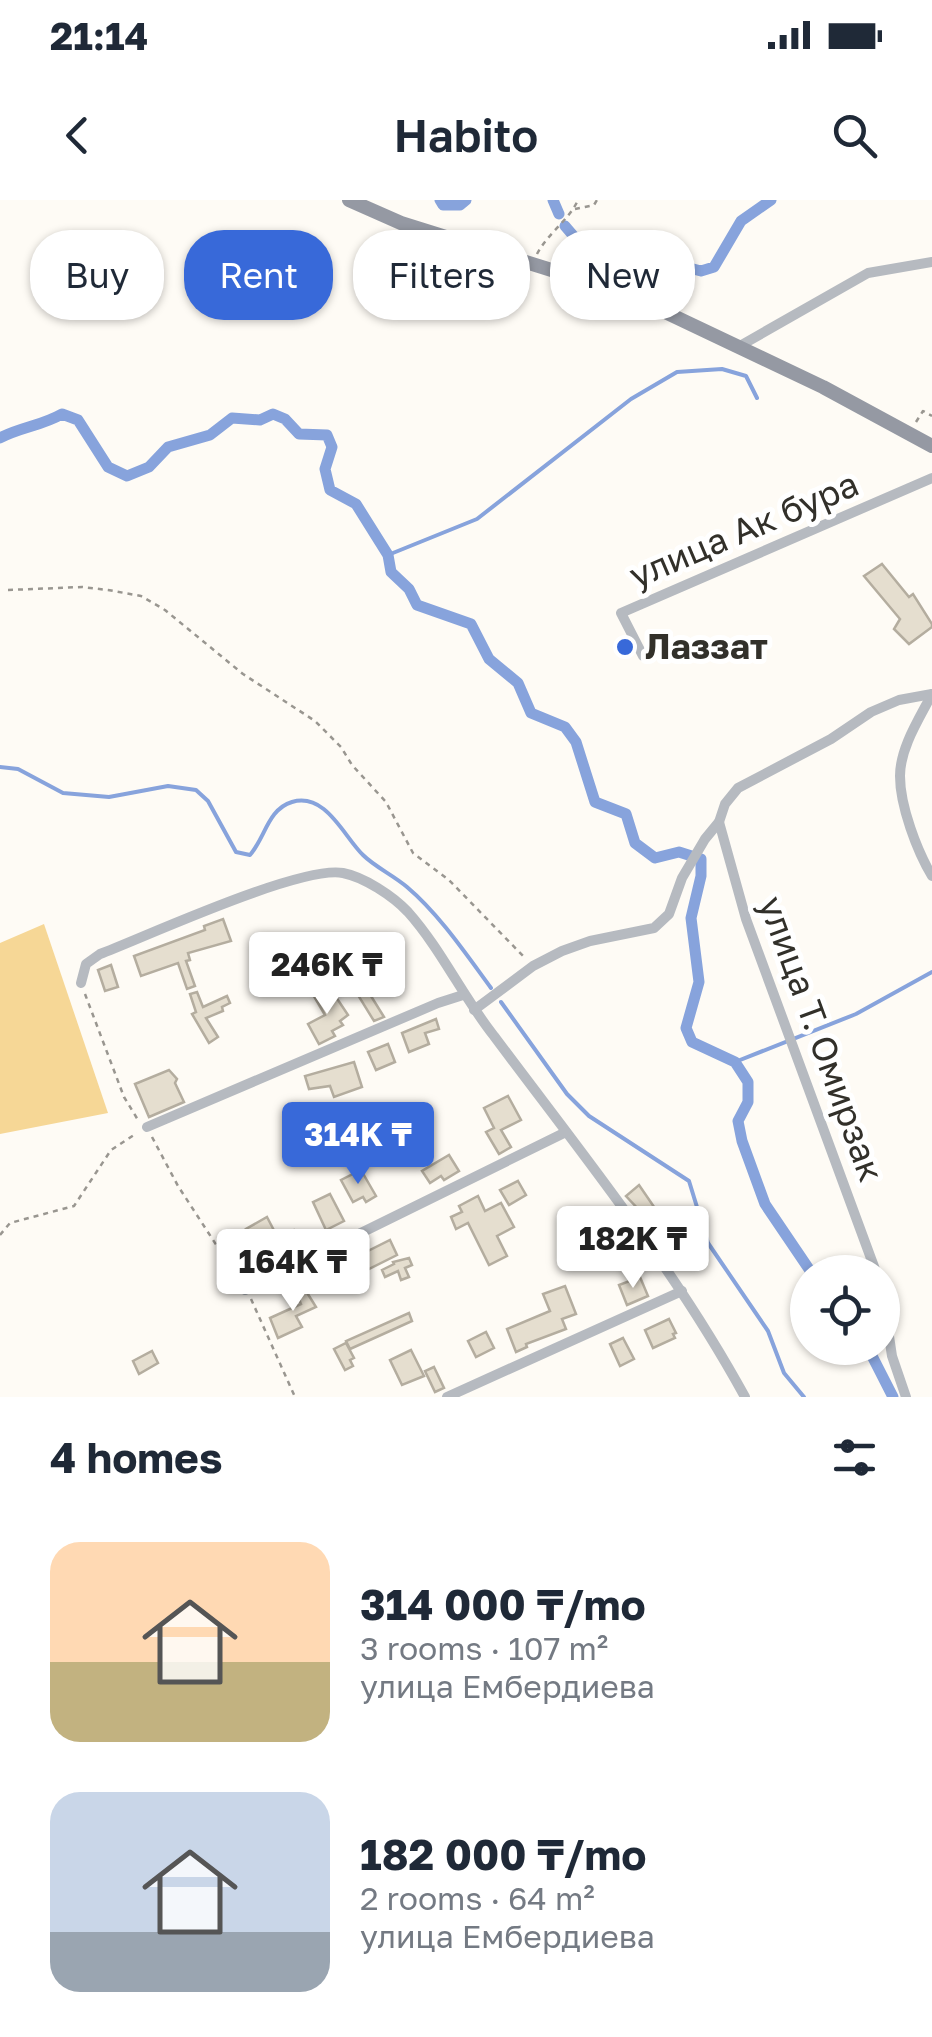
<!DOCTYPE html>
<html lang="en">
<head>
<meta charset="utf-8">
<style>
  body { margin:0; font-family:"Golos Text",sans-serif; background:#f6f6f7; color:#1f2937; height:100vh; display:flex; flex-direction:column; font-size:38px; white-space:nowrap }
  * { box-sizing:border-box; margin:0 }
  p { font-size:32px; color:#747a83 }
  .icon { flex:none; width:55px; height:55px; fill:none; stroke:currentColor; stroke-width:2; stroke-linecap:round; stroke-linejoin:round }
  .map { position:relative; height:1197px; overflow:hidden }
  .panel { display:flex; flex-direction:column; background:#fff; flex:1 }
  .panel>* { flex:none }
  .hud { position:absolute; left:30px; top:30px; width:872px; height:90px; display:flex; gap:20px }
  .tools { position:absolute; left:790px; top:1055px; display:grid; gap:20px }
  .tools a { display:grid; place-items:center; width:110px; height:110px; border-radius:50%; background:#fff; box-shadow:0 2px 8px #0004; font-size:50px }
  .price { position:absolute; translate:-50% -85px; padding:0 22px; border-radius:10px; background:#fff; color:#222; font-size:32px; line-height:65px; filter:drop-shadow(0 2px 5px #0008) }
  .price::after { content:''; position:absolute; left:50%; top:60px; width:30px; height:22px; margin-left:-15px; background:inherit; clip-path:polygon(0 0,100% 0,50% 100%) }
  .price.active { background:#3869d9; color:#fff }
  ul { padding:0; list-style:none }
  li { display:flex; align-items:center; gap:30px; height:250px; padding:0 50px }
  li span { display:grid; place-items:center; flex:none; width:280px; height:200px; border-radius:30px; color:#555 }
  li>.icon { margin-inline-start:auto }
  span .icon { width:120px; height:120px; fill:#fffc; stroke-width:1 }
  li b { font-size:42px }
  h2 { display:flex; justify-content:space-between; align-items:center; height:120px; padding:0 50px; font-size:42px }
  .pill { padding:0 35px; border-radius:40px; background:#fff; box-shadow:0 2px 8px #0004; font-size:35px; line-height:90px }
  .pill.active { background:#3869d9; color:#fff }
  .status { display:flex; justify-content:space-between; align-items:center; height:70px; padding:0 50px; background:#fff; direction:ltr }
  .status svg { height:28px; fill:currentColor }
  header { display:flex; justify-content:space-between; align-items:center; height:130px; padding:0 50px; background:#fff; font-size:45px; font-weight:600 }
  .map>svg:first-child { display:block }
</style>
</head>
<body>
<div class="status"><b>21:14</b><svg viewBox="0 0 49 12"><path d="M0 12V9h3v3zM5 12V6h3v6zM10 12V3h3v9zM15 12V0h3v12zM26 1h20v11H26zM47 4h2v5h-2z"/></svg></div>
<header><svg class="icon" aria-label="back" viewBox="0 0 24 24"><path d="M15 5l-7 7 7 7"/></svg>Habito<svg class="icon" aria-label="search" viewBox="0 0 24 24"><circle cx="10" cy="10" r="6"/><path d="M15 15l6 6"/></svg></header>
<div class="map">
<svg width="932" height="1197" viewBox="0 0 932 1197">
  <rect width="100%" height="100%" fill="#fefbf5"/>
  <path fill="#f6d796" d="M44,724L108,913L0,934V743Z"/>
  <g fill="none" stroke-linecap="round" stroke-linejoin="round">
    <g stroke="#87a3dc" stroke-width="4">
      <path d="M388,355L477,319L631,199L677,172L722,169L746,176L757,198"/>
      <path d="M0,567L18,569L63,593L109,597L168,586L196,590L208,601L236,652L250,655C265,638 268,609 292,602C326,592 344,637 363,655C375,667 393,675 407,687C439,714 466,754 491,788"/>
      <path d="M501,802L567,894L589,916L689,981L708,1043L768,1131L784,1173L804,1197"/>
      <path d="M735,862L856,814L932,772"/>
    </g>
    <g stroke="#87a3dc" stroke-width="11">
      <path d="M440,0L443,5H460L466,0"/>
      <path d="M553,0L559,14"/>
      <path d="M565,26L589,54L596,56L623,51L701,71L714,67L741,21L771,0"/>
      <path d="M0,238C21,227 41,226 62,214L78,220L108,267L127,276L149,267L168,247L210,235L232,218L260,220L273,214L285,219L299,234L327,235L332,247L325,269L330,290L356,304L388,355L391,372L409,389L417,405L471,424L489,459L518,483L531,513L565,527L576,542L595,602L626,614L635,643L655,658L679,652L701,659V676L691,718L699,782L686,828L692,842L735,862L748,882V902L738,921L742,941L765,1004L811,1072"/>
      <path d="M868,1148L893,1197"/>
    </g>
  </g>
  <g fill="#e5decf" stroke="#b4ad9f" stroke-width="2.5">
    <path d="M882,364L909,397L913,394L932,424V427L909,444L894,429L900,419L864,376Z"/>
    <path d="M223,719L231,741L188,753L190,760L186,761L195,786L187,789L178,763L141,776L134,756L205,730L204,726Z"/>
    <path d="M366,740L377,760L363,766L361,776L346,753Z"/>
    <path d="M111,765L118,787L105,791L98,770Z"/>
    <path d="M353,769L366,788L384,817L374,821L345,774Z"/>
    <path d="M320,788L329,802L336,797L348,815L340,821L343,825L332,831L335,836L319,844L308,824L325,815L312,793Z"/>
    <path d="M197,792L203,807L227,796L230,803L222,807L223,811L206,818L218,837L209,843L192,814L196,812L190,794Z"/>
    <path d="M436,819L439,829L425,833L429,844L409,852L402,833Z"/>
    <path d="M388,844L395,862L376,870L368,852Z"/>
    <path d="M354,862L362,887L334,897L330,886L309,889L305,876Z"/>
    <path d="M169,870L177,879L175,883L184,902L149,917L135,884Z"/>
    <path d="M508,896L521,920L501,930L511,947L499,954L486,932L494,928L484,908Z"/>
    <path d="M449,955L459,971L444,980L441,976L430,983L422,971Z"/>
    <path d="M361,970L376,996L366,1002L363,997L353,1002L341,980Z"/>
    <path d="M518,981L526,995L509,1005L500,990Z"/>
    <path d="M639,985L663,1020L650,1030L637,1013L640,1011L626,996Z"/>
    <path d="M330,994L344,1021L326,1030L313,1002Z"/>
    <path d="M478,996L485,1011L501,1003L514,1027L497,1036L507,1056L489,1065L468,1023L456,1029L451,1017L462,1012L459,1006Z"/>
    <path d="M267,1017L280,1042L261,1052L246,1029Z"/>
    <path d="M618,1017L622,1025L600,1036L596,1028Z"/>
    <path d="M294,1030L306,1042L292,1051L283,1037Z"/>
    <path d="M390,1040L397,1055L341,1083L334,1068Z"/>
    <path d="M409,1058L412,1065L405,1068L409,1077L401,1080L398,1071L385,1077L382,1070L394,1064L393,1062Z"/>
    <path d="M640,1077L648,1096L627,1105L619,1085Z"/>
    <path d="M301,1083L316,1107L296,1116L302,1127L278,1138L270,1118L301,1104L294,1087Z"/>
    <path d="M565,1086L576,1114L562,1119L566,1129L526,1144L527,1147L516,1152L507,1129L550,1111L543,1094Z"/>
    <path d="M409,1113L412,1121L350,1149L346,1141Z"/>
    <path d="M669,1119L676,1133L673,1134L675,1138L653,1148L645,1130Z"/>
    <path d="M486,1132L494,1148L476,1157L468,1141Z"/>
    <path d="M623,1138L634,1159L620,1166L610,1144Z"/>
    <path d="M346,1143L354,1158L350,1160L353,1166L345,1170L334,1149Z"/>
    <path d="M411,1150L424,1176L402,1185L390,1160Z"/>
    <path d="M152,1151L158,1163L139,1174L133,1161Z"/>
    <path d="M434,1167L444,1188L435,1192L425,1171Z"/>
  </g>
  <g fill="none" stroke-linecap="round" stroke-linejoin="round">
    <g stroke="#999690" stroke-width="2.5" stroke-dasharray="5 5" stroke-linecap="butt">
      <path d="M575,9L594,5L597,0"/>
      <path d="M537,54C548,33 569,20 578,0"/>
      <path d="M916,222L923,211L932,216"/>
      <path d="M8,390L82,387L108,390L141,396L165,410L243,474L315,521L341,547L352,565L386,602L413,653L449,680L525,758"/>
      <path d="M85,794L124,897L138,920"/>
      <path d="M152,937L178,986L239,1080"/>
      <path d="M0,1035L10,1023L74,1006L111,950L137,933"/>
      <path d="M251,1099L295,1197"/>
    </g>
    <g stroke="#b6bac0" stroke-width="10">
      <path d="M738,147L868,73L932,62"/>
      <path d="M643,456L621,413L932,278"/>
      <path d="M932,494C919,519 900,548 900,576C900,606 917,651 932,676"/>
      <path d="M719,622L746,719L876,1072"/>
      <path d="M81,783L86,764L100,754C147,736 301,665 343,673C364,677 393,696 408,712C441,749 463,797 494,836C582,954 674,1067 745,1197"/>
      <path d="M474,810L533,766L562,751L590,741L654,728L669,714L682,678L705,639L719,622L725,604L738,588L831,539L871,512L899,500L932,494"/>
      <path d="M147,927L438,803L463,795"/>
      <path d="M245,1090L566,932"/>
      <path d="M882,1090L892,1156L906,1197"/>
      <path d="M447,1197L682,1091"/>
    </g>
    <path stroke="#9599a3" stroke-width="14" d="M349,0L401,23L625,93L823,187L932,246"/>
  </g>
  <circle fill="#3869d9" stroke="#fff" stroke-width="4" cx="625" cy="447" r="10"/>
  <g text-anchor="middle" stroke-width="10" stroke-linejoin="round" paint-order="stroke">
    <g font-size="35" fill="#32302a" stroke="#fff">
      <text transform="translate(744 330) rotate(-23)" y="12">улица Ак бура</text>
      <text transform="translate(821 839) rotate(70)" y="12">улица Т. Омирзак</text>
    </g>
    <g font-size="35" font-weight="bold" fill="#32302a" stroke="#fff" text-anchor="start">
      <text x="645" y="459">Лаззат</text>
    </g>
  </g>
</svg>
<div class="tools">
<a><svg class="icon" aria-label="locate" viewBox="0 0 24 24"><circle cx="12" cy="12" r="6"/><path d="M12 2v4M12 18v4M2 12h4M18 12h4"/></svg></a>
</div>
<b class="price" style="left:327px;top:817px">246K ₸</b>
<b class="price active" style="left:358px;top:987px">314K ₸</b>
<b class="price" style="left:633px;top:1091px">182K ₸</b>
<b class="price" style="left:293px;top:1114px">164K ₸</b>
<div class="hud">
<a class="pill">Buy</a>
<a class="pill active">Rent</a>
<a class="pill">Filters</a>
<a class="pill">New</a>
</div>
</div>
<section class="panel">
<h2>4 homes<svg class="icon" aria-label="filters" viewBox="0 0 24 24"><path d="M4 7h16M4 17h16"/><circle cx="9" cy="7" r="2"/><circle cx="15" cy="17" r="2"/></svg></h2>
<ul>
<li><span style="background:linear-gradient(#ffd9b3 60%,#c2b280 0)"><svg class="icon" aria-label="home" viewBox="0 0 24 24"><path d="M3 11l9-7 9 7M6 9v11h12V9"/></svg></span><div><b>314 000 ₸/mo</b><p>3 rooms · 107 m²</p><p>улица Ембердиева</p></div></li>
<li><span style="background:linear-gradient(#c9d6e8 70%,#9aa5b1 0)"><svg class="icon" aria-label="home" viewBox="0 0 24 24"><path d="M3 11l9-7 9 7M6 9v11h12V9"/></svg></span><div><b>182 000 ₸/mo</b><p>2 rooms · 64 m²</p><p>улица Ембердиева</p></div></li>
</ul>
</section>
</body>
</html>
